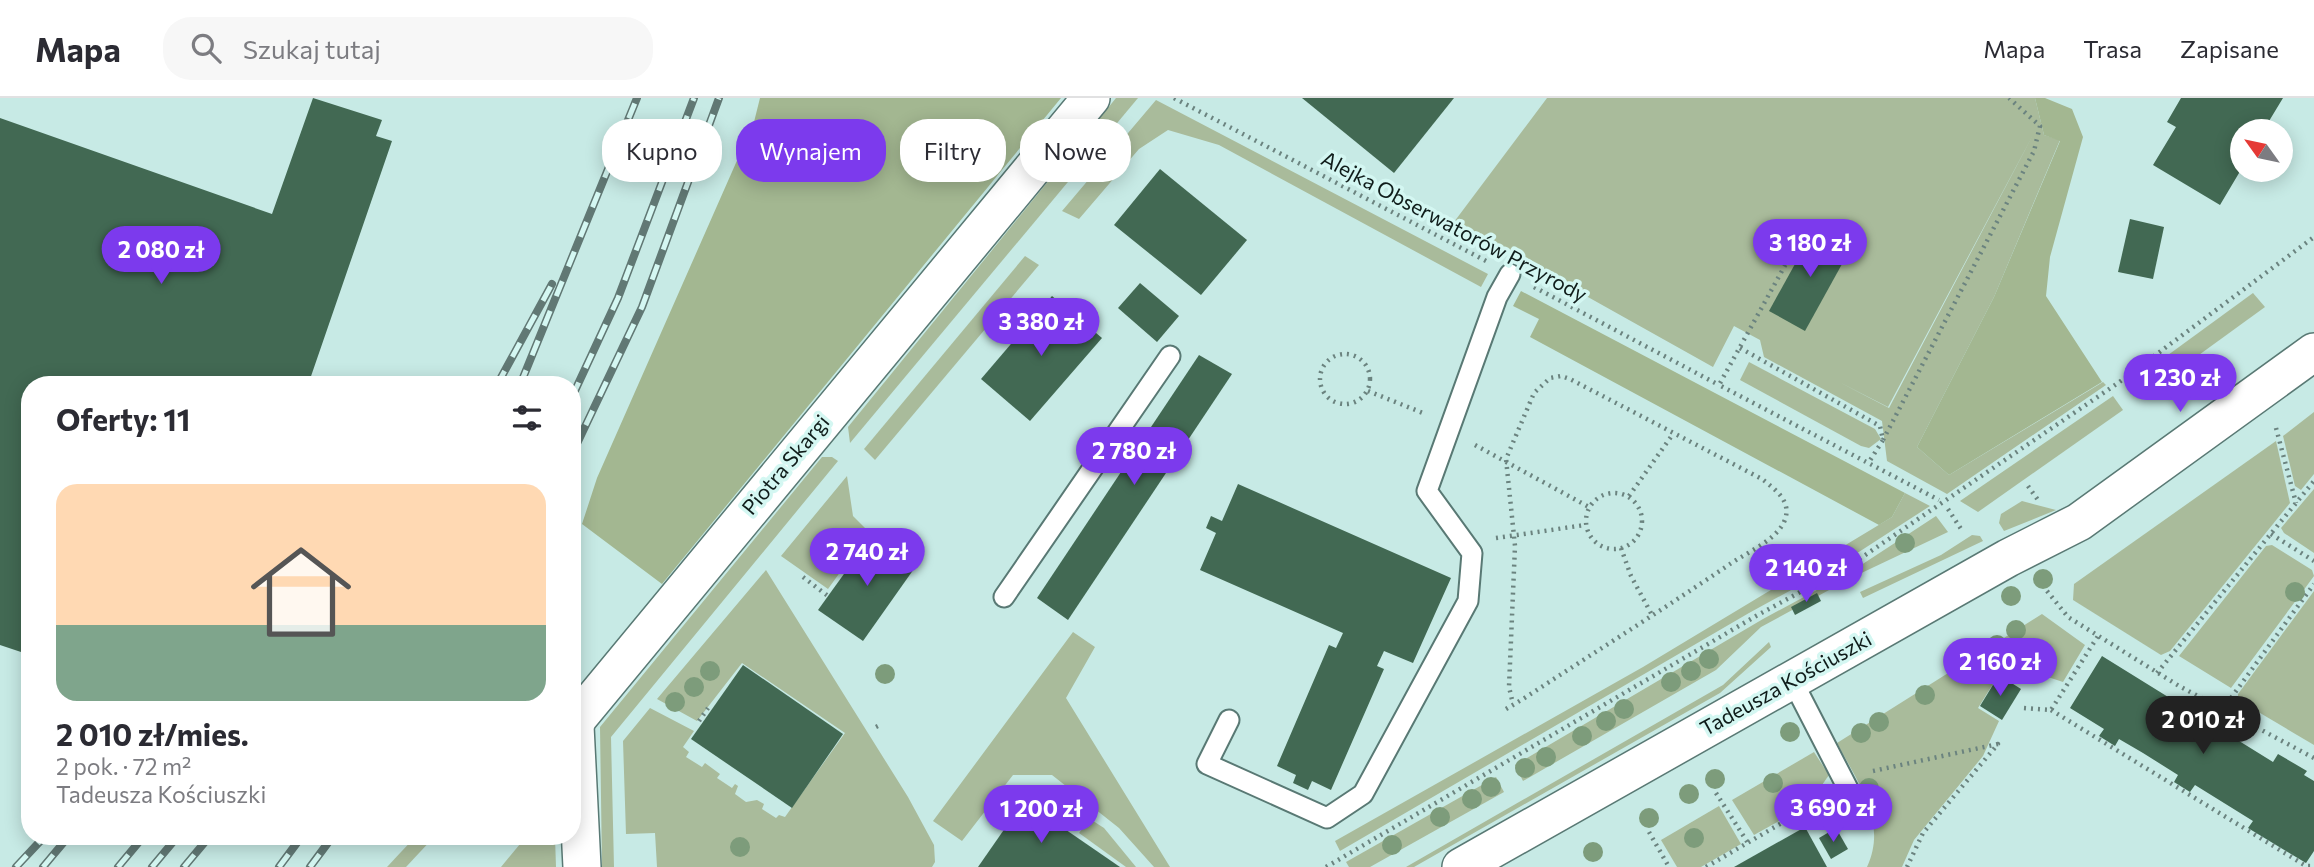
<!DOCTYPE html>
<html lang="pl">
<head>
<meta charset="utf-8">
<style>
  body { margin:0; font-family:Commissioner,sans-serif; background:#f7f7f7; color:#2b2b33; height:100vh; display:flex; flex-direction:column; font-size:26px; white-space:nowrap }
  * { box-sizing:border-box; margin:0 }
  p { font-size:23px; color:#7c7c81 }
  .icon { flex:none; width:38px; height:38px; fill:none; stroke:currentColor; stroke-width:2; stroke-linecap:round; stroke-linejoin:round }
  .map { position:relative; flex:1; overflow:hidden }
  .panel { position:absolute; left:21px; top:278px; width:560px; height:469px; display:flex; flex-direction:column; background:#fff; border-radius:28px; box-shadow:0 4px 18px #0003 }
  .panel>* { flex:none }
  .banner { position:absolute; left:602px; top:21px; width:665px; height:63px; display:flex; gap:14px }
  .needle { width:46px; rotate:303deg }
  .controls { position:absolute; left:2230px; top:21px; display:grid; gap:14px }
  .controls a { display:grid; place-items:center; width:63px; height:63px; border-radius:50%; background:#fff; box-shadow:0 4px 18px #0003; font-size:35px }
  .price { position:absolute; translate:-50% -60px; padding:0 16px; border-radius:24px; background:#7c3aed; color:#fff; font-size:23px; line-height:46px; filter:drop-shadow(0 2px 4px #0008) }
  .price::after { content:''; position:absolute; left:50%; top:42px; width:21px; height:16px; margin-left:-10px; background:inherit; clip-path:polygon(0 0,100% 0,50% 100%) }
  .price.selected { background:#222; color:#fff }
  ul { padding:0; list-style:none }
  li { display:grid; align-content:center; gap:14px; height:371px; padding:0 35px }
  li span { display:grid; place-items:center; height:217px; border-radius:21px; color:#555 }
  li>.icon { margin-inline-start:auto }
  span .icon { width:126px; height:126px; fill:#fffc; stroke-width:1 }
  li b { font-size:30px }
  h2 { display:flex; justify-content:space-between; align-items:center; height:84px; padding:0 35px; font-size:30px }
  .chip { padding:0 24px; border-radius:28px; background:#fff; box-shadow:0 4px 18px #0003; font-size:24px; line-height:63px }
  .chip.selected { background:#7c3aed; color:#fff }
  header { display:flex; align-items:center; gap:42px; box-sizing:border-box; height:98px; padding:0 35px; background:#fff; border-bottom:2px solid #e1e1e2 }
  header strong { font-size:33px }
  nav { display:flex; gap:38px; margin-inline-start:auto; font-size:24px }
  .search { width:490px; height:63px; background:#f7f7f7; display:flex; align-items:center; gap:18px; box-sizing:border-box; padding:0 24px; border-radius:28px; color:#7c7c81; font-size:26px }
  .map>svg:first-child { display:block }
</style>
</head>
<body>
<header>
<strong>Mapa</strong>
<div class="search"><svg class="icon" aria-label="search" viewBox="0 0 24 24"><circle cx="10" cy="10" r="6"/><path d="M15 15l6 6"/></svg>Szukaj tutaj</div>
<nav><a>Mapa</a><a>Trasa</a><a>Zapisane</a></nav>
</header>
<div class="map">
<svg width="2314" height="769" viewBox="0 0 2314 769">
  <rect width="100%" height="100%" fill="#c7eae5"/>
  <g fill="#a9bb9b" fill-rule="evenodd">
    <path d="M1116,0H1138L850,345L848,329Z"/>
    <path d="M1547,0H2035L2044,37L2060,42L1994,199L1917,349L1949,377L2103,284L2106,287L1947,396L1887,363L1882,323L1764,259L1760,242L1734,228L1713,269L1454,124ZM2035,33L1889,310L1839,284L1888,309Z"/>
    <path d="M1156,2L1488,176L1481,189L1219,47L1168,32L1139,51L1079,121L1062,113Z"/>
    <path d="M1025,158L1039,167L875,362L864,351Z"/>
    <path d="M2253,195L2265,209L2141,299L2131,284Z"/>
    <path d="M1749,264L1875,331L1881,341L1869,350L1861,348L1740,282Z"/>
    <path d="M2113,298L2123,312L1978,414L1960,403Z"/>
    <path d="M2314,314V376L2301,392L2295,388L2283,338Z"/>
    <path d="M2276,343L2290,405L2170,553L2161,557L2073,502L2074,486Z"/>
    <path d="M822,359H832L838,363L611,639L614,769H602L600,629Z"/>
    <path d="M847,378L853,418L869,434L828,491L781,458Z"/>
    <path d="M2314,391V455L2284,435L2281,430Z"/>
    <path d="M1905,395L1930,408L1848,461L1749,515L1340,753L1335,743L1643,569L1892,419Z"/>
    <path d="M2022,403L2056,412L2004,433L1999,425L2001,416Z"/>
    <path d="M1936,418L1948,434L1853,479L1761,529L1716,572L1523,683L1515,667L1763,521L1852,473Z"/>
    <path d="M1972,437L1980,438L1983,443L1863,500L1860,494L1941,457Z"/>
    <path d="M2272,447L2312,472L2314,478L2303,493L2298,489L2292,493L2297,501L2231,590L2179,558L2266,448Z"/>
    <path d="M766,472L908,699L934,747L935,764L932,769H657L655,735L626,736L623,643L650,610L694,633L683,649L689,654L686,659L702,669L705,665L720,676L717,680L732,690L735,686L738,688L735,696L746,704L757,702L764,706L762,711L776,720L779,717L785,719L845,635L742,565L697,623L657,601Z"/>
    <path d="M2314,493V647L2238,602V596Z"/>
    <path d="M2042,516L2085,547L2063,584L2006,565L1978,610L1999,623L1983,658L1914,742L1902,769H1867C1888,724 1858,685 1837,645Z"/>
    <path d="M1073,534L1095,549L1066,600L1170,769H1154L1119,730L1052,677H1013L962,743L933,723Z"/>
    <path d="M1769,544L1771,549L1720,595L1414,769H1406L1723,587Z"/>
    <path d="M1814,654L1829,677L1808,707L1754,737L1732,702Z"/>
    <path d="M1496,679L1504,694L1370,769H1349L1346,764Z"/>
    <path d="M1719,708L1741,746L1701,769H1677L1661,742Z"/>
    <path d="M1090,721L1104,730L1136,769H1126L1079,735Z"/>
    <path d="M415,739H434L406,769H387Z"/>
    <path d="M512,739H555L556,769H501L520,746Z"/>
  </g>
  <g fill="#a3b791">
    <path d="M760,0H1061L662,486L582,426L597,380L754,24Z"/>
    <path d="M2035,0H2045L2072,11L2083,39L2050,159L2046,198L2102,284L1949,377L1917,349L1994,199L2060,43L2044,37Z"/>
    <path d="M1521,193L1905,395L1892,419L1879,427L1530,239L1539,221L1513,208Z"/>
  </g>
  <g fill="#426953">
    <path d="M313,0L382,22L376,38L392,43L308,287H30V557L0,547V20L272,116Z"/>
    <path d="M1302,0H1454L1394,75Z"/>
    <path d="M2181,0H2283L2263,33H2242V70L2220,107L2153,67L2176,29L2167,24Z"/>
    <path d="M1160,71L1247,142L1201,197L1114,127Z"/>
    <path d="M2130,121L2164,129L2153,181L2118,174Z"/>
    <path d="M1816,128L1852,148L1805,233L1769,213Z"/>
    <path d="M1140,185L1179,218L1157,244L1118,210Z"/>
    <path d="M1052,198L1102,240L1030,323L981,281Z"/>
    <path d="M1199,257L1232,276L1068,522L1037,500Z"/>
    <path d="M1238,386L1451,480L1413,565L1384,553L1377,568L1384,571L1331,692L1312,683L1308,692L1293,685L1296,677L1277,668L1329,547L1336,550L1343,535L1200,472L1216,435L1206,430L1211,418L1222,423Z"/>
    <path d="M872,437L916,468L863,543L818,512Z"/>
    <path d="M1817,495L1821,503L1795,517L1791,509Z"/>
    <path d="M2102,558L2273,664L2278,656L2307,673L2304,677L2314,683V753L2306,765L2248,730L2253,723L2195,687L2190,694L2174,684L2178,677L2143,655L2119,641L2115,648L2099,638L2104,631L2070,610Z"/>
    <path d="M743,567L843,636L792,710L691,641Z"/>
    <path d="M1999,577L2021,591L2002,622L1980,608Z"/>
    <path d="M1024,703L1120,769H978Z"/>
    <path d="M1805,729L1827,769H1734Z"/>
    <path d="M1836,730L1848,751L1831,761L1819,740Z"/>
  </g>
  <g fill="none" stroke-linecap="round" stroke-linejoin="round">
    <g stroke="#597974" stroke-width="23">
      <g id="lane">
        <path d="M1004,499L1170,258"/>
        <path d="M1792,582L1860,714"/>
        <path d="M1229,622L1207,666L1327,720L1363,696L1468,503L1472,455L1427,393L1497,199L1510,176"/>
      </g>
    </g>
    <g stroke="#597974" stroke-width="40">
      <g id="street">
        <path d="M582,769L575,628L578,620L1091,0"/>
        <path d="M1461,769L2008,460L2079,424L2314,254"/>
      </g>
    </g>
    <g stroke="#6b837f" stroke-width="4.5" stroke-dasharray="2 5" stroke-linecap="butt">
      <path d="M1174,0L1486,163"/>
      <path d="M1809,124L1719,287L1939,402"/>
      <path d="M1534,189L1719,287"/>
      <path d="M1740,250L1880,328L1883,342L1869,364"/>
      <circle cx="1345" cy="281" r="25"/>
      <path d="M1368,293L1423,315"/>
      <path d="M2276,330L2296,405"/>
      <path d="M1883,342L2034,53L2040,28L2009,0"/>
      <path d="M1475,347L1589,409"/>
      <path d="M2028,388L2038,402"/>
      <circle cx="1614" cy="423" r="28"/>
      <path d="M1629,398L1673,336"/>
      <path d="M1948,411L1963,434"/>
      <path d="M2271,436L2314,463"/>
      <path d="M1496,440L1585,427"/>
      <path d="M1621,450L1631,478L1652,517"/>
      <path d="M803,479L828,498"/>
      <path d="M2047,493L2068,519L2179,588L2314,660"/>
      <path d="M2157,575L2314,383"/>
      <path d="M2024,610L2051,612L2098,538"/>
      <path d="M1506,611L1523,601C1592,556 1662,512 1730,466C1746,455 1775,443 1784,424C1793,404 1776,392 1762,381L1570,281L1561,278L1550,280L1534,295L1506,361L1515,448L1509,589L1513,606"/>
      <path d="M2223,611L2314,486"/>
      <path d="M2051,612L2306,768H2314"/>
      <path d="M699,623L708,610"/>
      <path d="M876,629L882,626"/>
      <path d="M1873,673L1998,646L1923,735L1907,769"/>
      <path d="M1716,695L1748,745"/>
      <path d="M1649,734L1669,769"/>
      <path d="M1326,769L1756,518L1852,466L2118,285L2314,139"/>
      <path d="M1706,769L1823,701"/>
    </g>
    <use href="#lane" stroke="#fff" stroke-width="19"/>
    <use href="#street" stroke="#fff" stroke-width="37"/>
    <g stroke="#617874" stroke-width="8">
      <g id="rail">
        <path d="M497,287L552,186"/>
        <path d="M520,287L637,0"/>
        <path d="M572,299L618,200L694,0"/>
        <path d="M572,356L642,209L719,0"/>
        <path d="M16,769L45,738"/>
        <path d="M43,769L69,738"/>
        <path d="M118,769L144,738"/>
        <path d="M152,769L178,738"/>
        <path d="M184,769L210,738"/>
        <path d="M279,769L302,738"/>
        <path d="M310,769L333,738"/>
      </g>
    </g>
    <use href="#rail" stroke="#d4f7f2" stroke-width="5" stroke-dasharray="16" stroke-linecap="butt"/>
  </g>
  <g fill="#7d9c7b">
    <circle cx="1905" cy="445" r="10"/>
    <circle cx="2043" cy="481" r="10"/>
    <circle cx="2295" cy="494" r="10"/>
    <circle cx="2011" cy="498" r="10"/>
    <circle cx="2016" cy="532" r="10"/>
    <circle cx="1997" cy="547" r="10"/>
    <circle cx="1709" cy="561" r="10"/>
    <circle cx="1974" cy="564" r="10"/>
    <circle cx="710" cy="573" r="10"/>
    <circle cx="1691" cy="573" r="10"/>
    <circle cx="885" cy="576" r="10"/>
    <circle cx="1671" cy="584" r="10"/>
    <circle cx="694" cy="589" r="10"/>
    <circle cx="1925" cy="597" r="10"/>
    <circle cx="675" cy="604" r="10"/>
    <circle cx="1624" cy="611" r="10"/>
    <circle cx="1606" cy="623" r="10"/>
    <circle cx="1879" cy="624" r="10"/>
    <circle cx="1790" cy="634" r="10"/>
    <circle cx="1861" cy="635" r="10"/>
    <circle cx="1582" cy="638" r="10"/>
    <circle cx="1546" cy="659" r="10"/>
    <circle cx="1525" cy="670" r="10"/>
    <circle cx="1715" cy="681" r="10"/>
    <circle cx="1773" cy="685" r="10"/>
    <circle cx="1491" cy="689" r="10"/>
    <circle cx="1869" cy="690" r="10"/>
    <circle cx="1689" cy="696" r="10"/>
    <circle cx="1472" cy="701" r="10"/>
    <circle cx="1440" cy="719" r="10"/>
    <circle cx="1649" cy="720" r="10"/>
    <circle cx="1694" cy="740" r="10"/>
    <circle cx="1392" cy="747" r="10"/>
    <circle cx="740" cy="749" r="10"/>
    <circle cx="1593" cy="754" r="10"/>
  </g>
  <g text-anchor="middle" stroke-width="7" stroke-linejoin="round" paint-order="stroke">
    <g font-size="21" fill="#0f1c1a" stroke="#d4f7f2">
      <text transform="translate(1454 129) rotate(28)" y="7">Alejka Obserwatorów Przyrody</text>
      <text transform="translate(786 367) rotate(-50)" y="7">Piotra Skargi</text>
      <text transform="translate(1786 586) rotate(-29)" y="7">Tadeusza Kościuszki</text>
    </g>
  </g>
</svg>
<div class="controls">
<a><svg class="needle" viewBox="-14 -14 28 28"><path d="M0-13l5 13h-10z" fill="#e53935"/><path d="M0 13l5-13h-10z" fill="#7c7c81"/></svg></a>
</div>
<b class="price" style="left:1810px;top:181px">3 180 zł</b>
<b class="price" style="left:161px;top:188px">2 080 zł</b>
<b class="price" style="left:1041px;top:260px">3 380 zł</b>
<b class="price" style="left:2180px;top:316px">1 230 zł</b>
<b class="price" style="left:1134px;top:389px">2 780 zł</b>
<b class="price" style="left:867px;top:490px">2 740 zł</b>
<b class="price" style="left:1806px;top:506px">2 140 zł</b>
<b class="price" style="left:2000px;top:600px">2 160 zł</b>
<b class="price selected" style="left:2203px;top:658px">2 010 zł</b>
<b class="price" style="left:1833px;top:746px">3 690 zł</b>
<b class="price" style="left:1041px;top:747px">1 200 zł</b>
<div class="banner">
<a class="chip">Kupno</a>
<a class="chip selected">Wynajem</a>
<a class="chip">Filtry</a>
<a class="chip">Nowe</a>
</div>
<section class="panel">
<h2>Oferty: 11<svg class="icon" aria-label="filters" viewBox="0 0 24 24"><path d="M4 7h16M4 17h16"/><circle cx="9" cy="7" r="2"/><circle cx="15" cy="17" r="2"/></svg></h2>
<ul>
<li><span style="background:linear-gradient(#ffd9b3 65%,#7fa58c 0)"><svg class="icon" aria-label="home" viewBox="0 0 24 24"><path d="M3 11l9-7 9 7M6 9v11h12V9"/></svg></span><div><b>2 010 zł/mies.</b><p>2 pok. · 72 m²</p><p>Tadeusza Kościuszki</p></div></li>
</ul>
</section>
</div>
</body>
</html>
